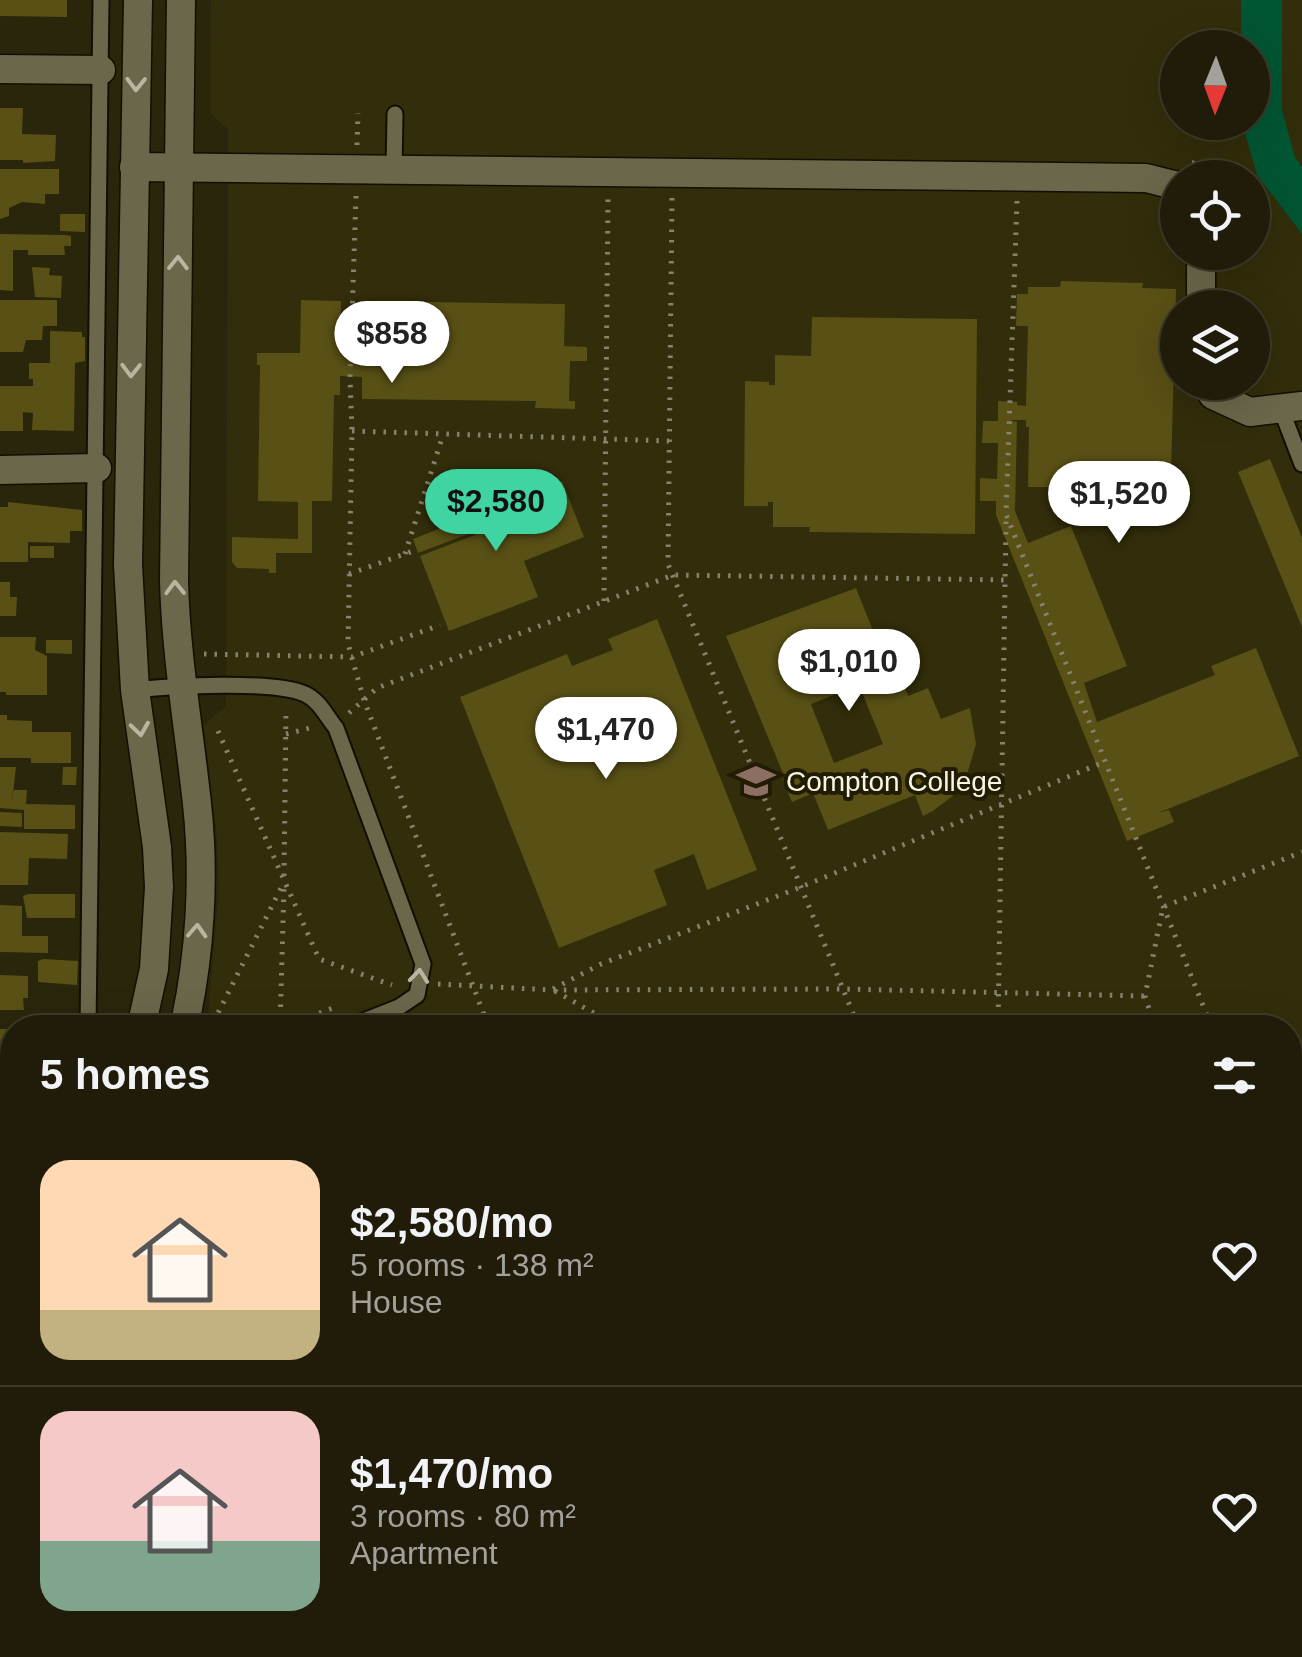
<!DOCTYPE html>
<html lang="en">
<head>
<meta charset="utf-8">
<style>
  body { margin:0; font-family:Helvetica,sans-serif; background:#282512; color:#f1f3f6; height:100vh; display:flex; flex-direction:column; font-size:38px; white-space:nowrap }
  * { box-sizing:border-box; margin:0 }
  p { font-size:32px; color:#a2a19c }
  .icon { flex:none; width:55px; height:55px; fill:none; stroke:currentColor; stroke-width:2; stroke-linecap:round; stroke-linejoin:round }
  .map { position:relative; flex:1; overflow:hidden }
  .drawer { position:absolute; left:0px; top:1015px; width:1302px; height:642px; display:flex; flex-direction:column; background:#201c09; border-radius:40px 40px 0 0; box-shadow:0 10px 40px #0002,0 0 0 2px #3d3a2a }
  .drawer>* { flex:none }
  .needle { width:65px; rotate:181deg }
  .fabs { position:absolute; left:1160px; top:30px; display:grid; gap:20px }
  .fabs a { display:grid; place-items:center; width:110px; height:110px; border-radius:50%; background:#201c09; box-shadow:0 10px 40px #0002,0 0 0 2px #3d3a2a; font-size:50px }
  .price { position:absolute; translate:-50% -85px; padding:0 22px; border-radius:35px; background:#fff; color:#222; font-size:32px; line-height:65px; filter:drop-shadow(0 2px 5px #0008) }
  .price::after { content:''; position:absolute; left:50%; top:60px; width:30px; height:22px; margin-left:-15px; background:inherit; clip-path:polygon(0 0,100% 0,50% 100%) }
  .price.current { background:#3fd4a2; color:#111 }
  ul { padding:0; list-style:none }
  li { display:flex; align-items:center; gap:30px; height:250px; padding:0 40px }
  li+li { border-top:2px solid #3d3a2a }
  li span { display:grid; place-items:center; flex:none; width:280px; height:200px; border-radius:30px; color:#555 }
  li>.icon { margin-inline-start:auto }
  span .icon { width:120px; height:120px; fill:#fffc; stroke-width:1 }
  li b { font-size:42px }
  h2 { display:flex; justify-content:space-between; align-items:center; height:120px; padding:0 40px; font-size:42px }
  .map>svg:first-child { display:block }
</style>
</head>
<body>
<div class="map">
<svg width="1302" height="1657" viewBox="0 0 1302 1657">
  <rect width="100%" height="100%" fill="#2a260c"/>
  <path fill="#322d0a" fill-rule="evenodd" d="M211,0H1302V1657H190V1645H1290V1028L207,1027L219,889L217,837L204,725L226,706L228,129L210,113ZM1178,48H1252V122H1178ZM1178,178H1252V252H1178ZM1178,308H1252V382H1178Z"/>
  <path fill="#053" d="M1241,0H1282V110L1295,157L1302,167V234L1257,175L1242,123L1252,122V48L1241,47Z"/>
  <g fill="#595015" fill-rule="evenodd">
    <path d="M0,0H67V17L0,16Z"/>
    <path d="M0,108H23L22,134L56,135L55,161L23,163V160H0Z"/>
    <path d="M0,169H59V194H45V204L22,202L9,208V216L0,219Z"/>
    <path d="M60,214H85V232L60,231Z"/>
    <path d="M0,234L65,235L71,236V246H64L65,255H28V250H13V291L0,290Z"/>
    <path d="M32,267L50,268L49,275L62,276L61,298L35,297Z"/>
    <path d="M1061,281L1143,283L1142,288L1176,289L1171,473L1072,471V487H1028L1029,427H1026V420H1010L1017,422L1015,511L1028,543L1071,526L1127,666L1084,683L1097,722L1215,675L1211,666L1256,648L1299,756L1158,813L1169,810L1174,822L1127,841L996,515V501H980V478L997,479L998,443H982L983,421H998V401L1017,402V405L1026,406L1028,326H1016L1017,294H1028V287H1060Z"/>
    <path d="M0,300H57V326H43L42,340H26L23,352H0Z"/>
    <path d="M301,300L341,301L340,342H363V301L565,304L564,346L587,347V361H570L569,401H575V409L535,408L536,401L362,399V377L340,376V395H334L332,501H312V553H276V573H269V569L237,568L232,562V537L298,539V502L258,501L260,365H257V353H300Z"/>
    <path d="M812,317L977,319L975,534L809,532L810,527H773V502H768V506H744L745,381L769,382V385H775V355L811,356Z"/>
    <path d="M50,331L82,332V337H85V361L75,363L74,431L32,430L33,413L23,412V431H0V386H33V379H29V363H50Z"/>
    <path d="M1270,459L1302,538V627L1238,472Z"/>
    <path d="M562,481L584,537L524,561L538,597L449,631L420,556L493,528L492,525L418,553L413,539Z"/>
    <path d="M8,502L82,510V531H70V543L28,542V562H0V507H8Z"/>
    <rect x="30" y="546" width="24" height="12"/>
    <path d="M0,582H10V597H17L16,616H0Z"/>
    <path d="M856,588L881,651L889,647L908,696L928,688L941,719L970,708L976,744L966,778L955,794L933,811L923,816L915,795L828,830L813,793L792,802L782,779L785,778L726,636ZM859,685L883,744L834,763L811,704Z"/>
    <path d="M657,619L757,870L707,890L694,854L654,870L667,905L559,948L460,697L567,654L572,666L613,650L608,639Z"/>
    <path d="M0,637H36L35,650L47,656V695H6V692H0Z"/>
    <path d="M46,640H72V654L46,653Z"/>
    <path d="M0,715H7V720L32,721V732H71V763H31V758H0Z"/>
    <path d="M0,767H16L12,802L13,790H27L26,804L75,805V829H24V810L0,808Z"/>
    <path d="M63,767H77L76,785H62Z"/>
    <path d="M0,812L22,813V827L0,826Z"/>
    <path d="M0,832L68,834L67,859L29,858L28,885H0Z"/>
    <path d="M28,894H75V918H27L23,896Z"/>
    <path d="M0,905L22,906V936H48V953L0,952Z"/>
    <path d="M43,959L78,961L77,985L38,982V961Z"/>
    <path d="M0,975L28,976V998H23L24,1010H0Z"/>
    <rect x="0" y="1029" width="12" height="50"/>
    <rect x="0" y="1094" width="12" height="57"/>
    <path d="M1290,1195L1302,1224V1244L1290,1249Z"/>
    <rect x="0" y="1229" width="12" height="55"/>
    <rect x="0" y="1305" width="12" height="42"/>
    <path d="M0,1357H12L9,1408H0Z"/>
    <path d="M0,1456L12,1457V1514H0Z"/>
    <path d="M0,1527H9L12,1539V1550H9V1557H12L8,1580H0Z"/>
    <rect x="0" y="1587" width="12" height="42"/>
    <path d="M360,1645H518L489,1657H330L328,1652L338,1648L340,1653Z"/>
    <path d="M691,1645H721L726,1657H659Z"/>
    <path d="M951,1645H1026L1031,1657H928Z"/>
  </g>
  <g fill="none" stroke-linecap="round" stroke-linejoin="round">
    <g stroke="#130f00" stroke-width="19">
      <g id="service">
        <path d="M394,170L395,114"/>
        <path d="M1281,409L1302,464"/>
        <path d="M135,690C172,686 273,680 305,694C320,701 326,716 336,728L423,964L417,995L399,1007L346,1028"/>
        <path d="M88,1028L101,0"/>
        <path d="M253,1645L257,1657"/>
        <path d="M77,1657V1645"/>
      </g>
    </g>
    <g stroke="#130f00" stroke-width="31">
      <g id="minor">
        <path d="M138,0L128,565L135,690L157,847L159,887L154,969L141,1028"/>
        <path d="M181,0L174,581C176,657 189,729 197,804C205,877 200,956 184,1028"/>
        <path d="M0,69L101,70"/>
        <path d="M134,167L1146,178L1178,186"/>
        <path d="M1201,308V252"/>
        <path d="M1207,382L1213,395L1250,412L1302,406"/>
        <path d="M0,470L97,468"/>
        <path d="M0,1191H12"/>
        <path d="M163,1645V1657"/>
        <path d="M118,1657V1645"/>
      </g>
    </g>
    <g stroke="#86826d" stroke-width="5" stroke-dasharray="2.5 8" stroke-linecap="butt">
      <path d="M357,145L358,113"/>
      <path d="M1192,163H1224"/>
      <path d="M356,196L350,377L352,431L348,644L364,700L489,1028"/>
      <path d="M672,198L668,564L859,1028"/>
      <path d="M1017,201L1006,514L1212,1028"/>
      <path d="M352,431L669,441"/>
      <path d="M405,554L443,435"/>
      <path d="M349,574L413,551"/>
      <path d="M604,601L608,199"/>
      <path d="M204,654L352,657L440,625"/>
      <path d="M349,713L377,688L673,575L1005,580"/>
      <path d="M218,731L319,959L392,985"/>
      <path d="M286,734L310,728"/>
      <path d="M284,876L286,712"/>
      <path d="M438,984L552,990L843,989L1145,996"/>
      <path d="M553,989L601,964L801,887L1104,762"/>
      <path d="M555,991L620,1028"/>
      <path d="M235,1028L214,1021L283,884"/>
      <path d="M280,1028L284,887"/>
      <path d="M280,1028L338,1006"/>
      <path d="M998,1028L1006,521"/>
      <path d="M1155,1028L1145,996L1163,907L1302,852"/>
      <path d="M1290,1105L1302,1100"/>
      <path d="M1290,1157L1302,1185"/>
      <path d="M1108,1645L1113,1657"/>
    </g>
    <use href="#service" stroke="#6b674b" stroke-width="15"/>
    <use href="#minor" stroke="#6b674b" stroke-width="28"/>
  </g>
  <defs><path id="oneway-chevron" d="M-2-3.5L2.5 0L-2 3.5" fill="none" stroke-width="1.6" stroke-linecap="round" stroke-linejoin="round" transform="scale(2.5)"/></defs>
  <g stroke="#b9b5a0">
    <use href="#oneway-chevron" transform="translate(136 84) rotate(91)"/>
    <use href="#oneway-chevron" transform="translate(178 263) rotate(-89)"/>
    <use href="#oneway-chevron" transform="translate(131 370) rotate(91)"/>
    <use href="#oneway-chevron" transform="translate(175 588) rotate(-91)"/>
    <use href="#oneway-chevron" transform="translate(140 729) rotate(82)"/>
    <use href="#oneway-chevron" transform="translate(197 931) rotate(-87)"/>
    <use href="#oneway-chevron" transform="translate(419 976) rotate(-84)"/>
  </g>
  <defs>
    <g id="university-bare" transform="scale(3)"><path d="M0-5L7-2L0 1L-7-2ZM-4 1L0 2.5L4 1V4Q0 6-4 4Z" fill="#8d6e63" stroke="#211c03" stroke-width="2.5" paint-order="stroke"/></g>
  </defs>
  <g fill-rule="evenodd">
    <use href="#university-bare" x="756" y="781"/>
  </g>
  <g text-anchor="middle" stroke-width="8" stroke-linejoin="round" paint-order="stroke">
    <g font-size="28" fill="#f8f5e5" stroke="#211c03" text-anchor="start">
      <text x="786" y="791">Compton College</text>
    </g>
  </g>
</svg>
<div class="fabs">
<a><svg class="needle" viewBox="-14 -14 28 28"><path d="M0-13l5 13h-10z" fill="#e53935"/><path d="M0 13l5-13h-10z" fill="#a2a19c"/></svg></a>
<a><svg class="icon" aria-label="locate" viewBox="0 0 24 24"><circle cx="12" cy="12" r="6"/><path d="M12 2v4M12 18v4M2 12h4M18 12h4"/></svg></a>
<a><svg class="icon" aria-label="layers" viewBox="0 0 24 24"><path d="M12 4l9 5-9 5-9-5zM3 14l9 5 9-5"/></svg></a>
</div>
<b class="price" style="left:392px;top:386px">$858</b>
<b class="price" style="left:1119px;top:546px">$1,520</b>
<b class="price current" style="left:496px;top:554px">$2,580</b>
<b class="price" style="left:849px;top:714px">$1,010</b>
<b class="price" style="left:606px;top:782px">$1,470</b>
<section class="drawer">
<h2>5 homes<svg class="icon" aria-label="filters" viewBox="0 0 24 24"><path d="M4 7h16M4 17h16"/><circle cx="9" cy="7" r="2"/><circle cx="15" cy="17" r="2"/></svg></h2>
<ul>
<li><span style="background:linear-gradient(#ffd9b3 75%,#c2b280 0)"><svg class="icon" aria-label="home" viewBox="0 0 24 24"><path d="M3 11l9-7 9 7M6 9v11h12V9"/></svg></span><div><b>$2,580/mo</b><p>5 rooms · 138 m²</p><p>House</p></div><svg class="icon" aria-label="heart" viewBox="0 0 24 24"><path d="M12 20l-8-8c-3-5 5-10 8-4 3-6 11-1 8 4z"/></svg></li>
<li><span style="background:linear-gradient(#f6c9c9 65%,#7fa58c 0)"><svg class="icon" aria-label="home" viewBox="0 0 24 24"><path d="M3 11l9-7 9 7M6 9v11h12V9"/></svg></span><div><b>$1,470/mo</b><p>3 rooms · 80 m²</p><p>Apartment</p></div><svg class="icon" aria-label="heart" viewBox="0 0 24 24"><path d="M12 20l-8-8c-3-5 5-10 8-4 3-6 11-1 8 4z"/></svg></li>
</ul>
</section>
</div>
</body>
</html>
